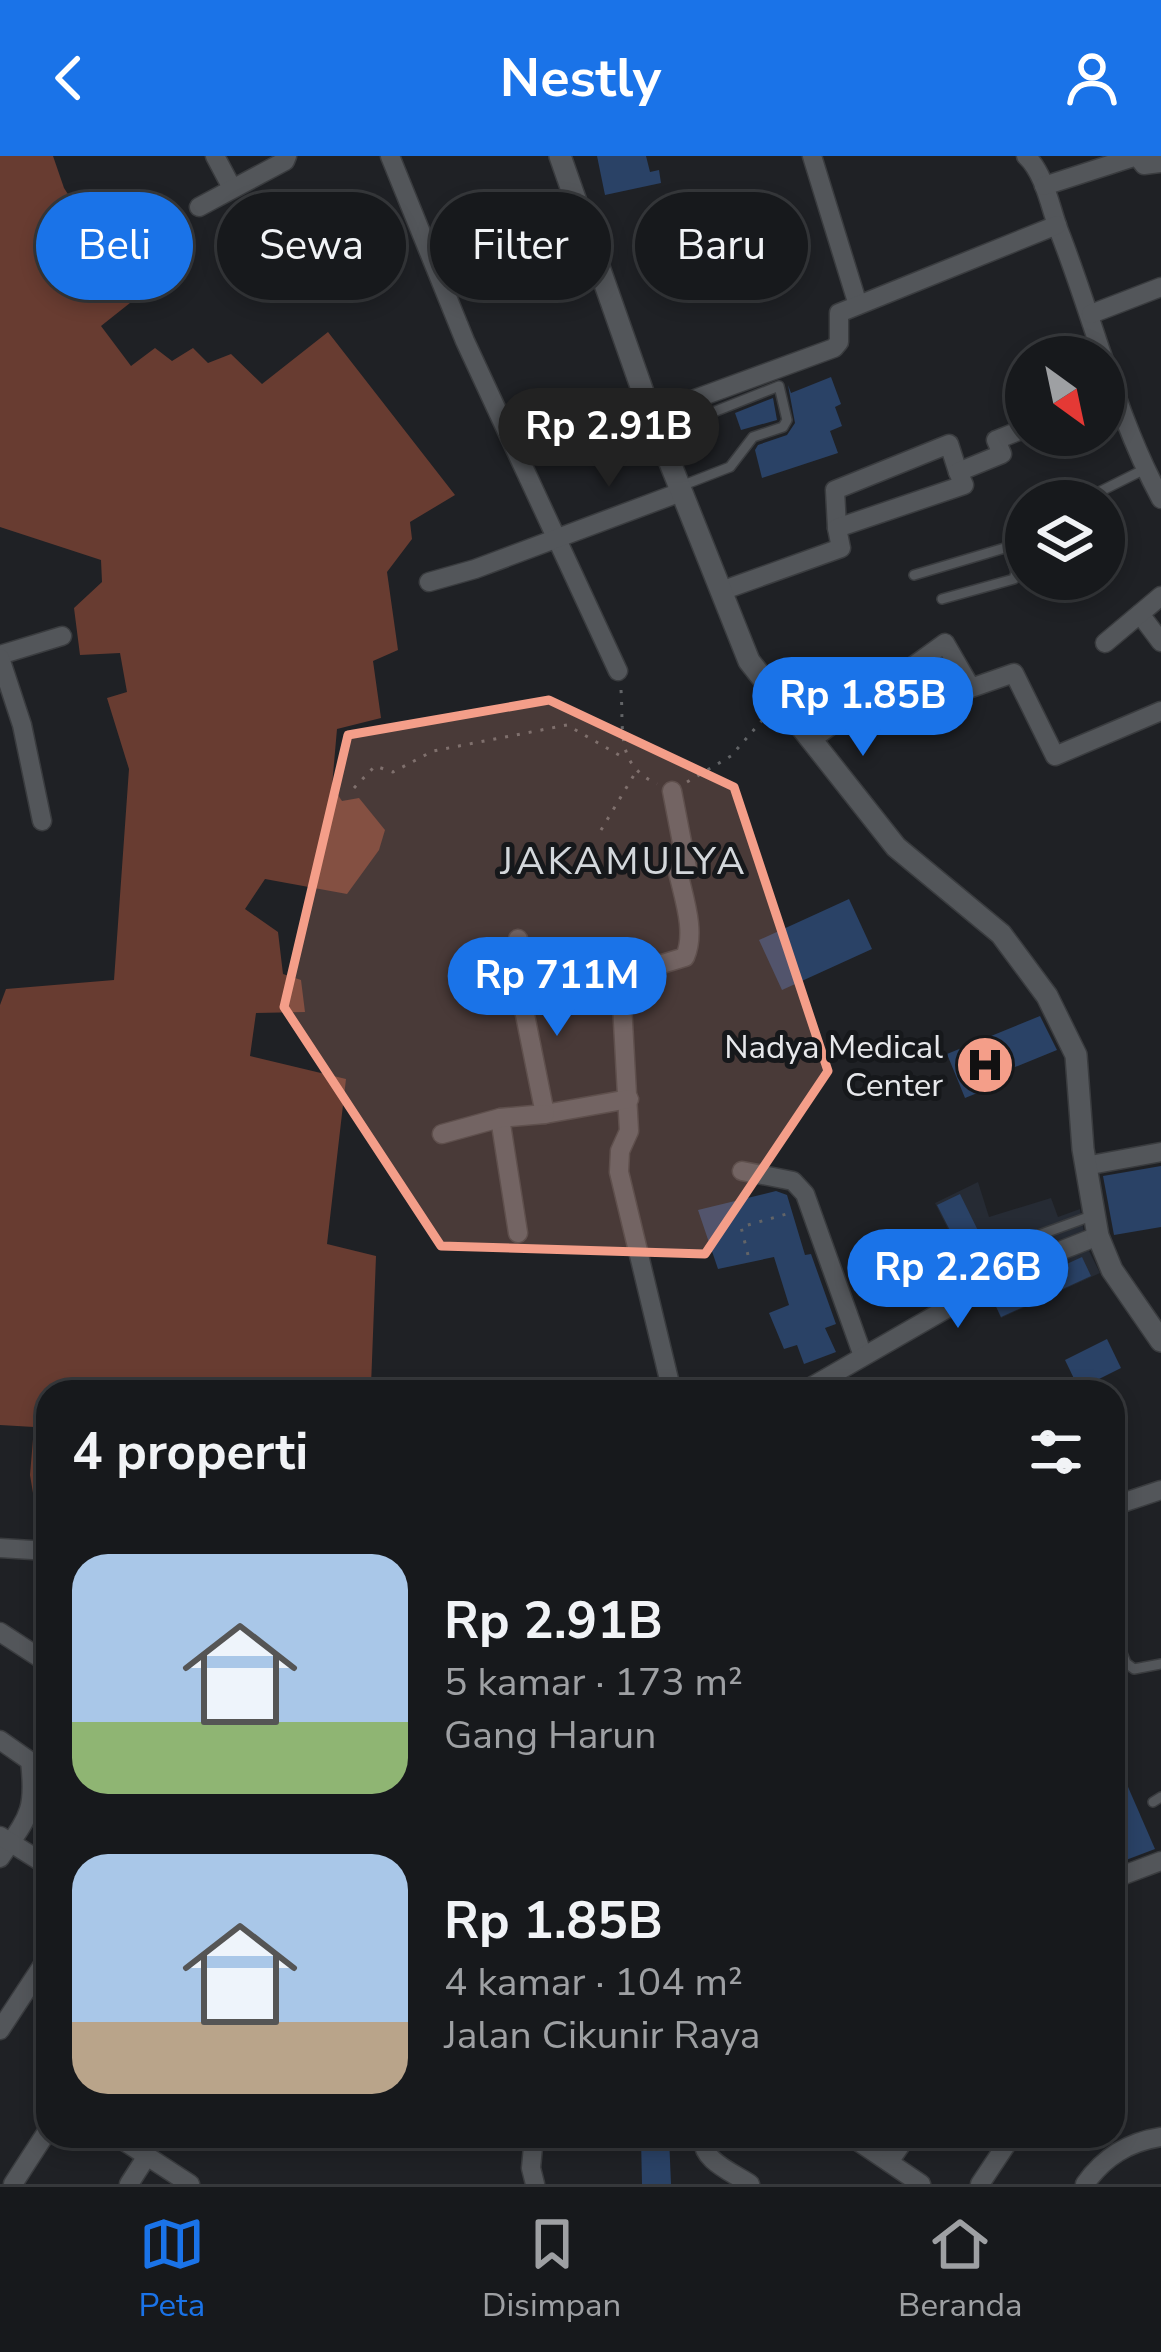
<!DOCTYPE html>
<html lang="id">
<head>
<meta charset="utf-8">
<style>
  body { margin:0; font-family:"Nunito Sans",sans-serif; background:#202225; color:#f1f3f6; height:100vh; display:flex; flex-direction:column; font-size:45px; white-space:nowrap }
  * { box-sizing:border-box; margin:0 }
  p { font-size:39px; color:#9ea0a3 }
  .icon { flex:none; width:66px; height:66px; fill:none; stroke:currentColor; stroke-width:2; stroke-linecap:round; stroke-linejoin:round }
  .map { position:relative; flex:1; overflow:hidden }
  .side { position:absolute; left:36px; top:1224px; width:1089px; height:768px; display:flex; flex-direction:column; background:#17191c; border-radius:36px; box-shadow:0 6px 18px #0003,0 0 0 3px #36383b }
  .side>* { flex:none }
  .banner { position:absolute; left:36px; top:36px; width:1089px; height:108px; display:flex; gap:24px }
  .needle { width:78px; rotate:147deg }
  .buttons { position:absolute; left:1005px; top:180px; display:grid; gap:24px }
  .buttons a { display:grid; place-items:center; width:120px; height:120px; border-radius:50%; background:#17191c; box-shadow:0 6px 18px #0003,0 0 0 3px #36383b; font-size:60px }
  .price { position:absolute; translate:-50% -102px; padding:0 27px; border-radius:42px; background:#1a73e8; color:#fff; font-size:39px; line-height:78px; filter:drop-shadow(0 3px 6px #0008) }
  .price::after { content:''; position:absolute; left:50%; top:72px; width:36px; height:27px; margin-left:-18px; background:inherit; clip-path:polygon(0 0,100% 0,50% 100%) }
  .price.current { background:#222; color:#fff }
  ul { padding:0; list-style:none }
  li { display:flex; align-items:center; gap:36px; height:300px; padding:0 36px }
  li span { display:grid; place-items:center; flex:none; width:336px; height:240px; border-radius:36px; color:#555 }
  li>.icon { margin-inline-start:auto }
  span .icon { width:144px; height:144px; fill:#fffc; stroke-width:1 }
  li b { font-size:51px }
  h2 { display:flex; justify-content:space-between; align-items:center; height:144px; padding:0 36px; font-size:51px }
  .pill { padding:0 42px; border-radius:54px; background:#17191c; box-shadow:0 6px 18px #0003,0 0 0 3px #36383b; font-size:42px; line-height:108px }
  .pill.current { background:#1a73e8; color:#fff }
  header { display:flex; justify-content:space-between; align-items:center; height:156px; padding:0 36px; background:#1a73e8; color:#fff; font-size:54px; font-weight:700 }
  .dock { display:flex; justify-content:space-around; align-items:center; height:168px; border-top:3px solid #36383b; background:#17191c; font-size:33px; color:#9ea0a3 }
  .dock a { display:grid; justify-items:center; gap:6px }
  .dock .current { color:#1a73e8 }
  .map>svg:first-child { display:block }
</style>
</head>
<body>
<header><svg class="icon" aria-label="back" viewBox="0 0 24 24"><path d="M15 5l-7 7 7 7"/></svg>Nestly<svg class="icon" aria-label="person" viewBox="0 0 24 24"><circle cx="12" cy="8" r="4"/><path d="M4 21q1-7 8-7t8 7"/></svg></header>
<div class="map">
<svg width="1161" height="2028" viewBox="0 0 1161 2028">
  <rect width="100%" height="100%" fill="#1f2125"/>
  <path fill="#262b34" d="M978,1026L989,1061L1051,1042L1058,1061L1080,1053L1086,1089L1100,1117L1001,1162L983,1122L973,1124L935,1047Z"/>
  <path fill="#683c31" d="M0,0H53L64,32L135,143L101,170L131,210L155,192L172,205L193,192L208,207L231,198L262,228L328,176L455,339L410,366L412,383L387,416L398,494L373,505L381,562L337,573L332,630L342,645L359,642L385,674L379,694L347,738L265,723L245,753L278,776L283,818L301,824L305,856L256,857L250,900L346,923L327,1088L376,1100L371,1230L312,1236H241L240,1225L144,1226L140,1236H48V1385H41L30,1319L34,1271L0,1269V849L6,833L114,824L129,613L107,542L127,536L120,497L80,499L74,452L102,426L101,404L0,371Z"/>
  <g fill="#2a4266">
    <path d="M597,0H646L650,16L659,14L661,27L605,39Z"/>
    <path d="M831,221L841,248L835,251L842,270L830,275L838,297L762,322L755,294L758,289L787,279L795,267L788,229L791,237Z"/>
    <path d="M773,242L777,264L741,274L735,257Z"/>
    <path d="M849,743L872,793L782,834L759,784Z"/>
    <path d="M1040,860L1057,894L993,920L997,929L965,942L947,898Z"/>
    <path d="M1161,1010V1071L1114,1079L1103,1020Z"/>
    <path d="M776,1035L787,1039L805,1099L811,1098L836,1168L825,1172L836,1196L804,1208L797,1189L784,1193L769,1157L789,1149L774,1101L718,1113L698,1054Z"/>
    <path d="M960,1038L995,1109L974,1122L972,1118L952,1121L919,1139L906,1106L956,1086L937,1049Z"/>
    <path d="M1082,1101L1091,1120L1001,1161L992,1142Z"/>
    <path d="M1107,1183L1121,1212L1079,1233L1065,1204Z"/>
    <path d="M1125,1624L1155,1693L1118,1707L1113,1696V1629Z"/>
    <path d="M669,1981L671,2028H642L641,1983Z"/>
  </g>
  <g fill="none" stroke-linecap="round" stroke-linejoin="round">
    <g stroke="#3a3c3f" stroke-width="12">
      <g id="service">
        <path d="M658,278L779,230L787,264L783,271L753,281L730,311L681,330"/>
        <path d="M1081,345L1145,313"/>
        <path d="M914,419L1008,391L1026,372"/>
        <path d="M942,443L1014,423L1016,416L1008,391"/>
        <path d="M1039,1079L1094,1059"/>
        <path d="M941,1136L956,1129L962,1141"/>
        <path d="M1113,1475L1126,1507L1134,1513L1161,1508"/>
        <path d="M1153,1646L1161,1641"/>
      </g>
    </g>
    <g stroke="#3a3c3f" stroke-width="21">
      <g id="minor">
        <path d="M215,0L232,32"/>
        <path d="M390,0L465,185L618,515"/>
        <path d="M812,0L858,149"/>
        <path d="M1026,0C1045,18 1050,51 1059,75C1094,164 1116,260 1161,343"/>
        <path d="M1044,30L1137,0L1144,9L1161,7"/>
        <path d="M199,51L285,5L287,0"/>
        <path d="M1091,158L1161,131"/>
        <path d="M651,259L834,192L839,186V157L1057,69"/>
        <path d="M837,372L835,334L949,288L958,316"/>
        <path d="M429,426L475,413L681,336"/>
        <path d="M721,435L841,392L837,372L964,329L958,316L1002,298L996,284L1026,272"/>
        <path d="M1140,458L1161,486"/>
        <path d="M1105,487L1161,440"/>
        <path d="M0,499L62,480"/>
        <path d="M0,502L22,569L42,665"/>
        <path d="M811,584L945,487L971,532L1014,517L1055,600L1161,555"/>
        <path d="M672,635L687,712L678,716C684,743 696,776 685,801L636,816L621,830L629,975L620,995L619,1016L672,1236"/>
        <path d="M518,783L521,839L545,958L629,943"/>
        <path d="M500,962L518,1077"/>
        <path d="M442,978L500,962L545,958"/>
        <path d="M1085,1010L1161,996"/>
        <path d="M742,1015L793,1025L805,1038L863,1200"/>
        <path d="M802,1236L1019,1111L1098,1080"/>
        <path d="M1113,1350L1161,1334"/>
        <path d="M0,1392L48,1395"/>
        <path d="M0,1476L43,1504"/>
        <path d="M0,1584L30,1605C36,1656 28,1661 0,1702"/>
        <path d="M0,1680L48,1710"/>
        <path d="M1113,1723L1161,1705"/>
        <path d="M0,1874L48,1801"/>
        <path d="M116,1980L190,2028"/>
        <path d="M534,1980L531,2012L535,2028"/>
        <path d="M704,1980C698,2003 732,2016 750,2028"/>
        <path d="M850,1980L921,2028"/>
        <path d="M889,2006L907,1980"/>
        <path d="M13,2028L48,1974"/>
        <path d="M129,2028L147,2000"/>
        <path d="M980,2028L1012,1980"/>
        <path d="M1085,2028C1104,2001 1128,1986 1161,1981"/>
      </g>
    </g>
    <g stroke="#3a3c3f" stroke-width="24">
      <path id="tertiary" d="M560,0L651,259L749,505L896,691L1001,778L1047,840L1076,899L1083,993L1098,1080L1112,1114L1161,1185"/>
    </g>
    <g stroke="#626467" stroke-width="3" stroke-dasharray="3 9" stroke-linecap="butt">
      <path d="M621,534C624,576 615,608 657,628"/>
      <path d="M687,626L731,600L765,561"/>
      <path d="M354,632L375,610L393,616L433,595L567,569L626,603"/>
      <path d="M601,674L634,619"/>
      <path d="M748,1099L741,1071L790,1057"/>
    </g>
    <use href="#service" stroke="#53565a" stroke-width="9"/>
    <use href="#minor" stroke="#53565a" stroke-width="18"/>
    <use href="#tertiary" stroke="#53565a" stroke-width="21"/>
  </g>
  <path fill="#f49e89" fill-opacity="0.2" stroke="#f49e89" stroke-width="9" stroke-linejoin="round" d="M549,544L734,631L828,915L705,1098L441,1090L284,851L348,579Z"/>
  <defs>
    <g id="hospital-disc" transform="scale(3)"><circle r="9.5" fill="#f49e89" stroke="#16181b"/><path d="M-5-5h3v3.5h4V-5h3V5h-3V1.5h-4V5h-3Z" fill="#111"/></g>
  </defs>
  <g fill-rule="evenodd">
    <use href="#hospital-disc" x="985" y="909"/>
  </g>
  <g text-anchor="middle" stroke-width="10" stroke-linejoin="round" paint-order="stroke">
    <g font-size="33" fill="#e7e8eb" stroke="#16181b" text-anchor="end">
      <text x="943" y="902">Nadya Medical<tspan x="943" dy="38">Center</tspan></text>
    </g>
    <g font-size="39" letter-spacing="3" fill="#d3d7db" stroke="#16181b">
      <text x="624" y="718">JAKAMULYA</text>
    </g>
  </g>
</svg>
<div class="buttons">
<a><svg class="needle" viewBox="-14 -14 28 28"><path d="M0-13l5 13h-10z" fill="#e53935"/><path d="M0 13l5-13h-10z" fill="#9ea0a3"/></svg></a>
<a><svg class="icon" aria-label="layers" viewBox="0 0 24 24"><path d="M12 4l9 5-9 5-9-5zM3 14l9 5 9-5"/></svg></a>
</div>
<b class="price current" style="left:609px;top:334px">Rp 2.91B</b>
<b class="price" style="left:863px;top:603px">Rp 1.85B</b>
<b class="price" style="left:557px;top:883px">Rp 711M</b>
<b class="price" style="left:958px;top:1175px">Rp 2.26B</b>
<div class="banner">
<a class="pill current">Beli</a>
<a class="pill">Sewa</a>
<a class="pill">Filter</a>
<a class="pill">Baru</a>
</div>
<section class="side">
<h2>4 properti<svg class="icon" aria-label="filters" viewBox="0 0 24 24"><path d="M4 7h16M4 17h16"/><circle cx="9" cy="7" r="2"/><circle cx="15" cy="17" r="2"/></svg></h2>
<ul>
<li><span style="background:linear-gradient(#a9c7e8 70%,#8fb573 0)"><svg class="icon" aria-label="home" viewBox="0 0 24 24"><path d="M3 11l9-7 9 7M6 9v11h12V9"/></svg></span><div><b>Rp 2.91B</b><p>5 kamar · 173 m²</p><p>Gang Harun</p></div></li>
<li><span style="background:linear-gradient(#a9c7e8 70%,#b9a48a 0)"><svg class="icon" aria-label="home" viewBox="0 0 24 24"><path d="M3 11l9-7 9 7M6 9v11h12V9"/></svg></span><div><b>Rp 1.85B</b><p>4 kamar · 104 m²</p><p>Jalan Cikunir Raya</p></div></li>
</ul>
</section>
</div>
<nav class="dock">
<a class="current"><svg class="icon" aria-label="map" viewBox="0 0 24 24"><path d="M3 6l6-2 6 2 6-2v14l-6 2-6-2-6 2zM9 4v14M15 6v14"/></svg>Peta</a>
<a><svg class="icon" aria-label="saved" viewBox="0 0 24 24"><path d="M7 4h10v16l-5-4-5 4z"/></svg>Disimpan</a>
<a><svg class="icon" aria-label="home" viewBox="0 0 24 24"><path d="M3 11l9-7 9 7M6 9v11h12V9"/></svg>Beranda</a>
</nav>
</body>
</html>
